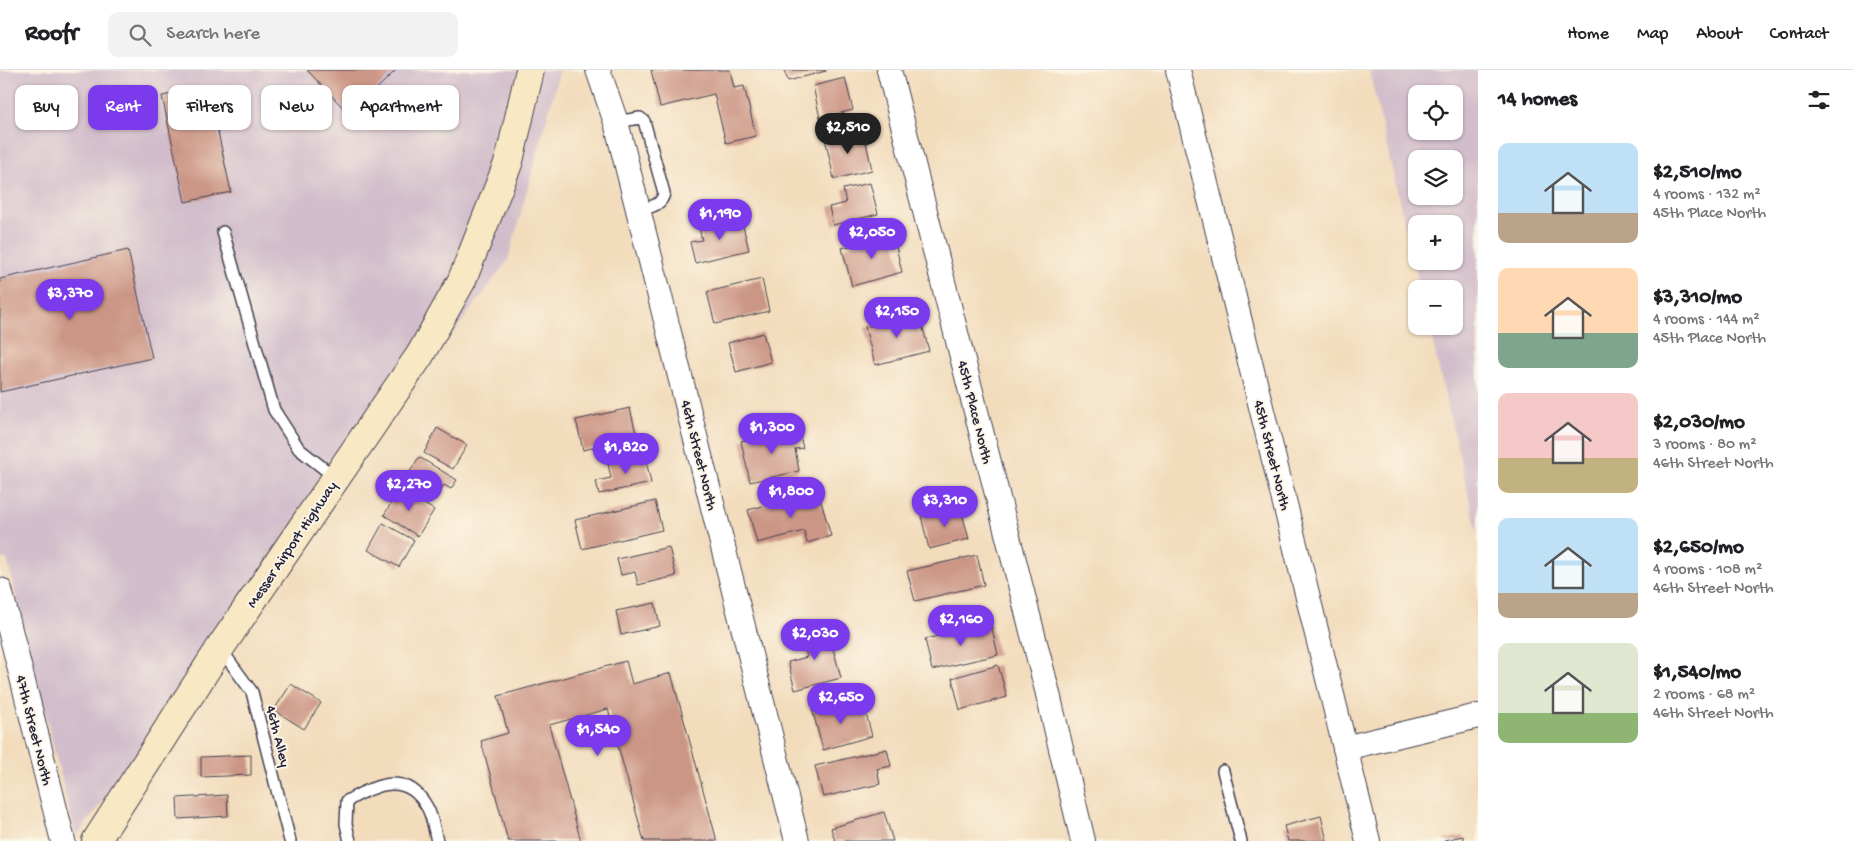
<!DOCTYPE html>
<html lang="en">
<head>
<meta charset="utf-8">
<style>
  body { margin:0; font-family:"Gochi Hand",sans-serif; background:#f2f2f2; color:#202124; height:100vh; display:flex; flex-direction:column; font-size:19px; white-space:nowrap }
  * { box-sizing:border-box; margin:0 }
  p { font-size:16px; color:#757577 }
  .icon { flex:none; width:28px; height:28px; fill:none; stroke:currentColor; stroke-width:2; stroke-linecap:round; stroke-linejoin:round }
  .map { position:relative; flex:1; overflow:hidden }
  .side { display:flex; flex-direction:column; background:#fff; width:375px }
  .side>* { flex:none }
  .hud { position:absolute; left:15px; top:15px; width:475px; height:45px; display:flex; gap:10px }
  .controls { position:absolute; left:1408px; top:15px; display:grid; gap:10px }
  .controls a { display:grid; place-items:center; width:55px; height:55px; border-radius:10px; background:#fff; box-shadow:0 1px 4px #0004; font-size:25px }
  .price { position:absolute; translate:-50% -42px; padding:0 11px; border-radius:18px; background:#7c3aed; color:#fff; font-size:16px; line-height:32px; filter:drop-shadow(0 1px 2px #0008) }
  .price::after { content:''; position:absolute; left:50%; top:30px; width:15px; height:11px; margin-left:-8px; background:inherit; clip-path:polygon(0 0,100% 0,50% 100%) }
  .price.active { background:#222; color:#fff }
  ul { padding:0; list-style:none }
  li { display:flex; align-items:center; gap:15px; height:125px; padding:0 20px }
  li span { display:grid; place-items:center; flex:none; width:140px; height:100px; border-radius:10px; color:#555 }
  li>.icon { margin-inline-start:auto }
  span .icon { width:60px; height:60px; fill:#fffc; stroke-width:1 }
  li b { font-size:21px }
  h2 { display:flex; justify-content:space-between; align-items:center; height:60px; padding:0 20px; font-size:21px }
  .chip { padding:0 18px; border-radius:10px; background:#fff; box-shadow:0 1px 4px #0004; font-size:18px; line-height:45px }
  .chip.active { background:#7c3aed; color:#fff }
  header { display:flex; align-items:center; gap:30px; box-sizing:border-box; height:70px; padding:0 25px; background:#fff; border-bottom:1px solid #e0e0e0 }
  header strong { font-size:24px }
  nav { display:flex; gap:28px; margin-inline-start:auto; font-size:18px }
  .search { width:350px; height:45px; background:#f2f2f2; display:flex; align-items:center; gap:12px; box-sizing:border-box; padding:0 18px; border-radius:10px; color:#757577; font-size:19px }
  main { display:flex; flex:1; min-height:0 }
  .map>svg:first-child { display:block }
</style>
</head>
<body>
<header>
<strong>Roofr</strong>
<div class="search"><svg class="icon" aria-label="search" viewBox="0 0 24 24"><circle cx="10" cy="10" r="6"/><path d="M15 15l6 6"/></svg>Search here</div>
<nav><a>Home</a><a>Map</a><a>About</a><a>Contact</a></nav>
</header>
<main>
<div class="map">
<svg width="1478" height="771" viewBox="0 0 1478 771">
  <rect width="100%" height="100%" fill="#fcf5e5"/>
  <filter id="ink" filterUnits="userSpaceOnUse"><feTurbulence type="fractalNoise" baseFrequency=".02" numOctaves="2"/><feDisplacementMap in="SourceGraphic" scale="10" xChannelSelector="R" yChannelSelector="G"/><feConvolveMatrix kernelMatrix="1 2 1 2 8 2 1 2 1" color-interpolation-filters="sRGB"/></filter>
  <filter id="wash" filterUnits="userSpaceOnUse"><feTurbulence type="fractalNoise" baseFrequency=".0096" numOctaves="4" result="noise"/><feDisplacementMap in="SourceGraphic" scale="20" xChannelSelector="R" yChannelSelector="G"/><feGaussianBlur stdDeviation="1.12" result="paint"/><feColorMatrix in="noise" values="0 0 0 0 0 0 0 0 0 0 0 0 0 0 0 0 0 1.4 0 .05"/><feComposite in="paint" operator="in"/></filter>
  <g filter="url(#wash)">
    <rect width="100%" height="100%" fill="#f2dcbc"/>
    <g fill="#d1bdcb" fill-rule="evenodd">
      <path d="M0,0H560L508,190L76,767L7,489L0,490Z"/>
      <path d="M1369,0H1478V466L1429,256H1454V219H1420ZM1416,24H1454V61H1416ZM1416,89H1454V126H1416ZM1416,154H1454V191H1416Z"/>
    </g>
    <g id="blocks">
      <g fill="#cc9686">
        <path d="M307,0H396L350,45Z"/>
        <path d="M651,0H730L734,18L744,16L756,66L726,73L714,24L660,37Z"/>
        <path d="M784,0H826V1L788,11Z"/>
        <path d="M845,8L853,40L820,48L813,16Z"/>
        <path d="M208,16L231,122L185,132L162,26Z"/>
        <path d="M858,60L861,73L866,72L872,100L834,109L825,68Z"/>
        <path d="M870,113L878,144L833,155L829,137L846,133L843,119Z"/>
        <path d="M741,148L749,180L695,193L690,172L702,170L699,158Z"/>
        <path d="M893,164L902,202L852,216L842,178Z"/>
        <path d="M128,180L152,288L0,322V209Z"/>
        <path d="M762,209L769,241L715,254L707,222Z"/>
        <path d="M919,243L929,281L875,295L865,257Z"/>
        <path d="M763,263L771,292L736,302L728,273Z"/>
        <path d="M630,338L637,368L583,380L576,350Z"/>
        <path d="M437,358L467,375L453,399L424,383Z"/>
        <path d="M798,358L803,378L795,379L799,401L750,412L741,371Z"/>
        <path d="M645,386L651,413L599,424L596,411L611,408L608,394Z"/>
        <path d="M419,387L457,410L451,419L444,415L434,431L403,413Z"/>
        <path d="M400,419L434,440L418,466L384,445Z"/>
        <path d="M818,421L831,466L807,473L804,461L757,473L748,440Z"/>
        <path d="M655,431L662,460L582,479L575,450Z"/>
        <path d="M960,436L969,469L929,479L921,446Z"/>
        <path d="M383,453L414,470L399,497L368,480Z"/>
        <path d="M669,477L676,506L638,515L635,502L621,505L617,489Z"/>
        <path d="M977,485L984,515L915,531L907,501Z"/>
        <path d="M655,533L660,556L621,565L616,541Z"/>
        <path d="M991,554L998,585L932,600L925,569Z"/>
        <path d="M827,556L841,608L795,620L788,592L807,587L800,564Z"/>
        <path d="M626,591L632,614L671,603L717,771H644L608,639L549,655L581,771H508L481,671L508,663L498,626Z"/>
        <path d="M998,595L1007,627L960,640L952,608Z"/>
        <path d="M291,614L321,633L304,659L274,640Z"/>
        <path d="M843,630L847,642L864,636L872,666L823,680L812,639Z"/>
        <path d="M887,679L891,696L877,699L880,714L823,727L815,696Z"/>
        <path d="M251,685V705L201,707V687Z"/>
        <path d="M227,725L228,746L178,749L177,728Z"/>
        <path d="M884,742L893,771H835L831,758Z"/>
        <path d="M1321,746L1327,771H1288L1284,756Z"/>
        <path d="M1463,766L1464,771H1444V770Z"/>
      </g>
    </g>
  </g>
  <g filter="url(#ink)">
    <use href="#blocks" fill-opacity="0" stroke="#413e4e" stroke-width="1"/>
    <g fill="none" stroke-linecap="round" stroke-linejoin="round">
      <g stroke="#413e4e" stroke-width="14">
        <g id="service">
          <path d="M616,52L640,48L644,51L664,123C662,136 649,137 638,140"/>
          <path d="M223,162L274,340L299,379L336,408"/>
          <path d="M220,578L252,622L290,771"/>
          <path d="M1223,701L1241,771"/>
          <path d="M350,771L346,754L347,731C376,714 407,701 427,737C433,747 434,760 437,771"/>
        </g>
      </g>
      <g stroke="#413e4e" stroke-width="26">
        <g id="minor">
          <path d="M598,0L616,52L797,771"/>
          <path d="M889,0L1047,620L1083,771"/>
          <path d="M1178,0L1368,771"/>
          <path d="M0,520L63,771"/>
          <path d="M1345,678L1478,646"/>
        </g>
      </g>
      <g stroke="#413e4e" stroke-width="30">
        <path id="secondary" d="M96,771L220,578L420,285L462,210L509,91L530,0"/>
      </g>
      <use href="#service" stroke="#fff" stroke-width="11"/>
      <use href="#minor" stroke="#fff" stroke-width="24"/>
      <use href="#secondary" stroke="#f8e8c3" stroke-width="28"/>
    </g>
  </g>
  <g text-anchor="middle" stroke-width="4" stroke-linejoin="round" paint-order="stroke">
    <g font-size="15" fill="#22223b" stroke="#fcf5e5">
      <text transform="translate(976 342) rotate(76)" y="5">45th Place North</text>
      <text transform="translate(700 385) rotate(76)" y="5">46th Street North</text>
      <text transform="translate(1273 385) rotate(76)" y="5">45th Street North</text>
      <text transform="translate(291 474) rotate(-56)" y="5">Messer Airport Highway</text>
      <text transform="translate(35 660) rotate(76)" y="5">47th Street North</text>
      <text transform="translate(279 666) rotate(76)" y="5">46th Alley</text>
    </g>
  </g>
</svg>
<div class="controls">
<a><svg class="icon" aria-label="locate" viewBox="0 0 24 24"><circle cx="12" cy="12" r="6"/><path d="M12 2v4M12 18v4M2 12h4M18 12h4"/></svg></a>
<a><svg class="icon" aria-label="layers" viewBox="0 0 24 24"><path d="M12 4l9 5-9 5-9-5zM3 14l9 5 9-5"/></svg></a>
<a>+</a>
<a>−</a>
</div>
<b class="price active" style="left:848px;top:85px">$2,510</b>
<b class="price" style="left:720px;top:171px">$1,190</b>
<b class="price" style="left:872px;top:190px">$2,050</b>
<b class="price" style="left:70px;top:251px">$3,370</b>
<b class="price" style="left:897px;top:269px">$2,150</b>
<b class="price" style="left:772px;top:385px">$1,300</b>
<b class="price" style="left:626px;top:405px">$1,820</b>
<b class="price" style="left:409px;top:442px">$2,270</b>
<b class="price" style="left:791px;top:449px">$1,800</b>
<b class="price" style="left:945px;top:458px">$3,310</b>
<b class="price" style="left:961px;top:577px">$2,160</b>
<b class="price" style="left:815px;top:591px">$2,030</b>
<b class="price" style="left:841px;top:655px">$2,650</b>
<b class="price" style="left:598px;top:687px">$1,540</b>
<div class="hud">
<a class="chip">Buy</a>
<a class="chip active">Rent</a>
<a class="chip">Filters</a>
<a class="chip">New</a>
<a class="chip">Apartment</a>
</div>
</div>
<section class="side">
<h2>14 homes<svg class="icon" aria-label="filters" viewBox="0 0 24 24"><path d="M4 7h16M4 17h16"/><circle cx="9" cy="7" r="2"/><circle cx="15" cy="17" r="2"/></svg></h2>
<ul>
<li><span style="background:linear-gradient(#bfe0f5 70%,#b9a48a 0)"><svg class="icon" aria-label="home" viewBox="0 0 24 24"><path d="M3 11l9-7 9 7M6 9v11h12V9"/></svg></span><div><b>$2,510/mo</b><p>4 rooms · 132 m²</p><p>45th Place North</p></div></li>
<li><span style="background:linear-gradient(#ffd9b3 65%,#7fa58c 0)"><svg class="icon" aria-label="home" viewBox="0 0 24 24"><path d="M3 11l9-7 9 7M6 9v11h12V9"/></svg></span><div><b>$3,310/mo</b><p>4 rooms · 144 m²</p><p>45th Place North</p></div></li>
<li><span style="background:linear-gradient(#f6c9c9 65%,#c2b280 0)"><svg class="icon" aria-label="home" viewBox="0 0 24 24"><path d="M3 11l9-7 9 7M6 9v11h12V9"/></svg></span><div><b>$2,030/mo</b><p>3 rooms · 80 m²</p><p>46th Street North</p></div></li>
<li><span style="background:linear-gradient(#bfe0f5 75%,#b9a48a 0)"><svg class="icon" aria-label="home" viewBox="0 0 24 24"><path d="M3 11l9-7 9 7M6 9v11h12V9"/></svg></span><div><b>$2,650/mo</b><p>4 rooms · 108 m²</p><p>46th Street North</p></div></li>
<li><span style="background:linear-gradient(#dfe7d0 70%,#8fb573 0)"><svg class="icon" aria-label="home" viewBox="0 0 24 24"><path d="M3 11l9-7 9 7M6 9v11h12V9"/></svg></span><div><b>$1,540/mo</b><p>2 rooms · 68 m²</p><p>46th Street North</p></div></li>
</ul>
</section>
</main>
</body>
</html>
